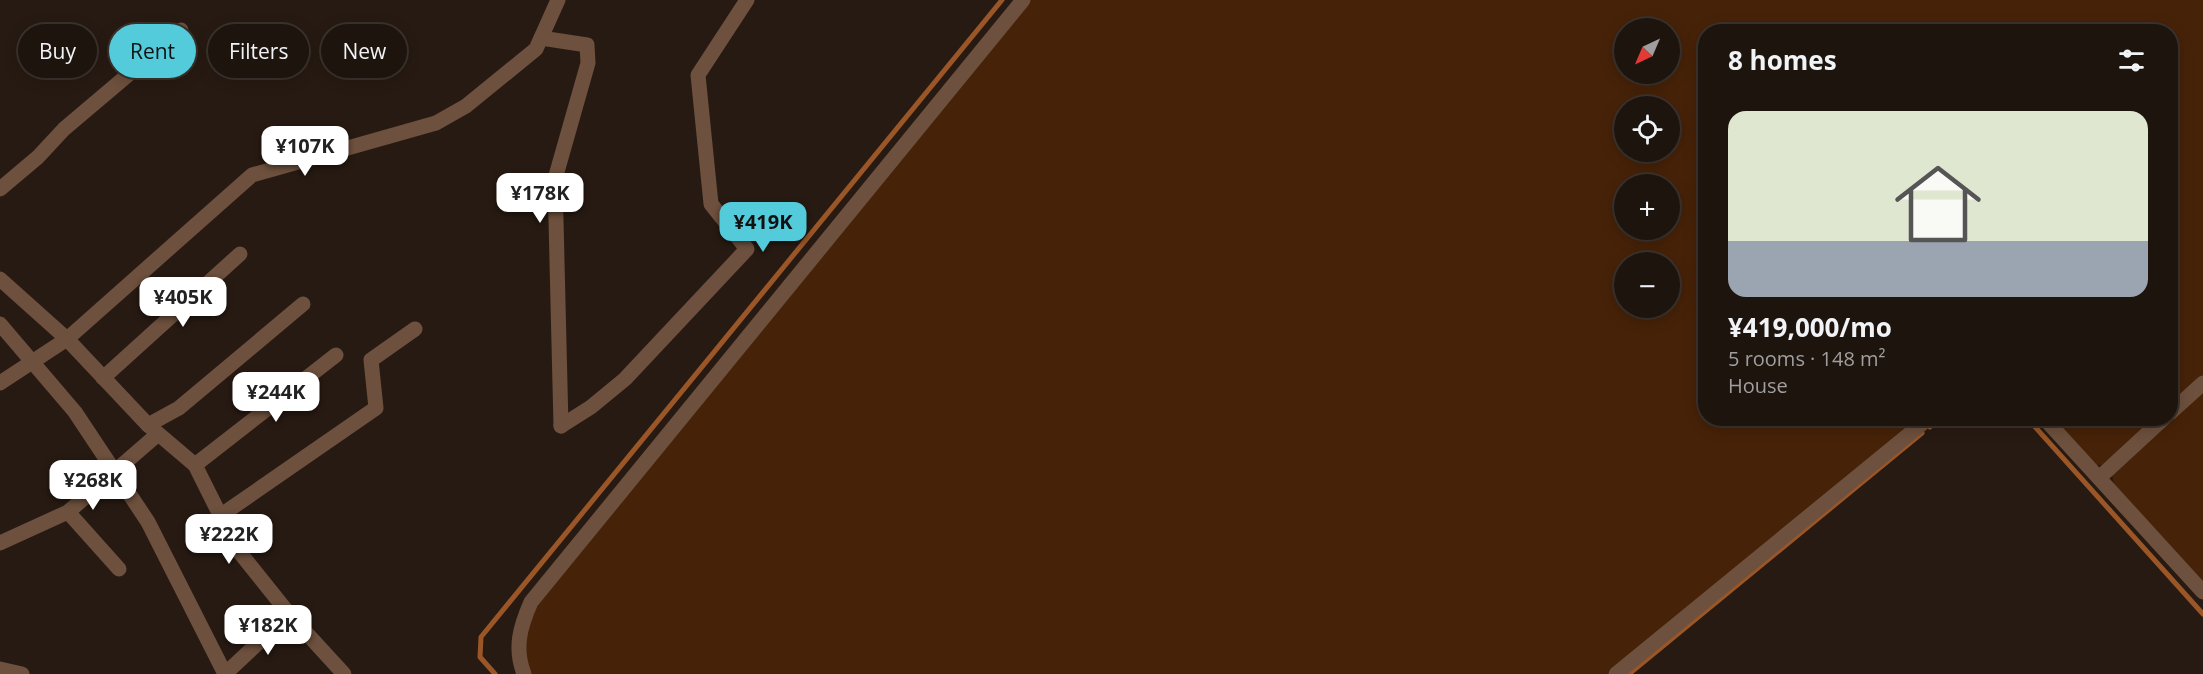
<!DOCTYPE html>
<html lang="en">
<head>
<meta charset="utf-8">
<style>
  body { margin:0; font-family:"Open Sans",sans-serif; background:#251d17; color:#f1f3f6; height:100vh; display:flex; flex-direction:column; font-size:22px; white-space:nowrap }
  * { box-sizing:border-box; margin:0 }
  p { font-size:20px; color:#a09e9e }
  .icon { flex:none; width:33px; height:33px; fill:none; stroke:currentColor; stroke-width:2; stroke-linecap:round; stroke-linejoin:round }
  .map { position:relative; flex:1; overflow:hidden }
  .panel { position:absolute; left:1698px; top:24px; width:480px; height:402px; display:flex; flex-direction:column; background:#1d140e; border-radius:24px; box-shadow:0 3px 15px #0003,0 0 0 2px #3b332e }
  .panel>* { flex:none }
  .top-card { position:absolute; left:18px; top:24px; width:570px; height:54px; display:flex; gap:12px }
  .needle { width:39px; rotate:224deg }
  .fabs { position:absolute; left:1614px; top:18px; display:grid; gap:12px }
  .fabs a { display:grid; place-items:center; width:66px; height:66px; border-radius:50%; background:#1d140e; box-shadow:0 3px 15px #0003,0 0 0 2px #3b332e; font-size:30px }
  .price { position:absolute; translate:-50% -51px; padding:0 14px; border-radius:12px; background:#fff; color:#222; font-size:20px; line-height:39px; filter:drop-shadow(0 2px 3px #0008) }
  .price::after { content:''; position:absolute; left:50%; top:36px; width:18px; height:14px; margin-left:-9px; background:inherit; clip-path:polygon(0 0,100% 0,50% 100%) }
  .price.current { background:#53cbdb; color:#111 }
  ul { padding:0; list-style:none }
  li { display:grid; align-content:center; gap:12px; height:318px; padding:0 30px }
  li span { display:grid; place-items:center; height:186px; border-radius:18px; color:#555 }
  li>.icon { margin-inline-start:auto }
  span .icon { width:108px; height:108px; fill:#fffc; stroke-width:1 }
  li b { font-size:26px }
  h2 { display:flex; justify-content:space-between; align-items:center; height:72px; padding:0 30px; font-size:26px }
  .tag { padding:0 21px; border-radius:27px; background:#1d140e; box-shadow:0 3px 15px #0003,0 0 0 2px #3b332e; font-size:21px; line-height:54px }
  .tag.current { background:#53cbdb; color:#111 }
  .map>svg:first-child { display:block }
</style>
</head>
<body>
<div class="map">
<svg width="2203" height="674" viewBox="0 0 2203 674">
  <rect width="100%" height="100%" fill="#271a12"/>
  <g fill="#462208" fill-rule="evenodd">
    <path d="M1029,0H2203V376L2171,405L2170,32H1706V418L1918,419L1607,674H530L527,669L524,633L538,601ZM1624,28H1670V74H1624ZM1624,106H1670V152H1624ZM1624,184H1670V230H1624ZM1624,262H1670V308H1624Z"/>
    <path d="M2203,390V582L2114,485L2112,475Z"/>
    <path d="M2051,419H2156L2102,465H2097Z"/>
  </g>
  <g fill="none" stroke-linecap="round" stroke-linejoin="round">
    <g stroke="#9a5626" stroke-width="5">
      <path d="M2027,418L2203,614"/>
      <path d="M1930,427L1940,418"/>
      <path d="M495,674L480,657L481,637L1002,0"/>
      <path d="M1629,674L1922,433"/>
    </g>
    <g stroke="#6d503d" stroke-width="15">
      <path d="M541,38L587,45L588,63L555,179L561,426"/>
      <path d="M0,189L38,157L64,129L181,30"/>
      <path d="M0,279L67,339L148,425L195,465L237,549L289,614L344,674"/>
      <path d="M0,324L75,412L148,522L225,674"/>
      <path d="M103,378L240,254"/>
      <path d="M0,383L67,339L252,175L436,123L466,106L536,49L558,0"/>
      <path d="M2170,413L2203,383"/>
      <path d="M2044,418L2203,592"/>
      <path d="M148,425L179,408L303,304"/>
      <path d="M561,426L591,407L625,379L747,249L711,204L698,75L747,0"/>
      <path d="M195,465L336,355"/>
      <path d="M2099,478L2164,418"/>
      <path d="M68,512L119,569"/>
      <path d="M220,516L376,408L371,360L415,329"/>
      <path d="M0,543L68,512L158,434"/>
      <path d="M0,669L22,674"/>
      <path d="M225,674L289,614"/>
      <path d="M524,674C514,648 520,627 531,602L1023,0"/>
      <path d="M1616,674L1929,418"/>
    </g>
  </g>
</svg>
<div class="fabs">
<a><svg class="needle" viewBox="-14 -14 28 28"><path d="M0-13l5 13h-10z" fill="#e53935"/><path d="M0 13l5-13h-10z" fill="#a09e9e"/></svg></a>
<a><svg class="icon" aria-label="locate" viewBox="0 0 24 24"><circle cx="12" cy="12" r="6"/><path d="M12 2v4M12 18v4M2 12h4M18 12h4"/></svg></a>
<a>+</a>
<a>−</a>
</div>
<b class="price" style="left:305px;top:177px">¥107K</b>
<b class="price" style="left:540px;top:224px">¥178K</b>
<b class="price current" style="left:763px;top:253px">¥419K</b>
<b class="price" style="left:183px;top:328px">¥405K</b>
<b class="price" style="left:276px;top:423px">¥244K</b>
<b class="price" style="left:93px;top:511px">¥268K</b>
<b class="price" style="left:229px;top:565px">¥222K</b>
<b class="price" style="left:268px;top:656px">¥182K</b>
<div class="top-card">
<a class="tag">Buy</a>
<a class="tag current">Rent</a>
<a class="tag">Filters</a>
<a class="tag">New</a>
</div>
<section class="panel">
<h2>8 homes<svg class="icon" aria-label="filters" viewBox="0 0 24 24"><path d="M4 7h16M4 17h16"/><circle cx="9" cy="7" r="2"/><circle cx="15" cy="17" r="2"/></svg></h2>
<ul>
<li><span style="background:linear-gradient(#dfe7d0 70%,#9aa5b1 0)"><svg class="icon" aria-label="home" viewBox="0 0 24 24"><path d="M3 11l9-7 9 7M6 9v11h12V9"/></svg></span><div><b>¥419,000/mo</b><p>5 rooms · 148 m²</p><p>House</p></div></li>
</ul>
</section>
</div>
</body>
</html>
